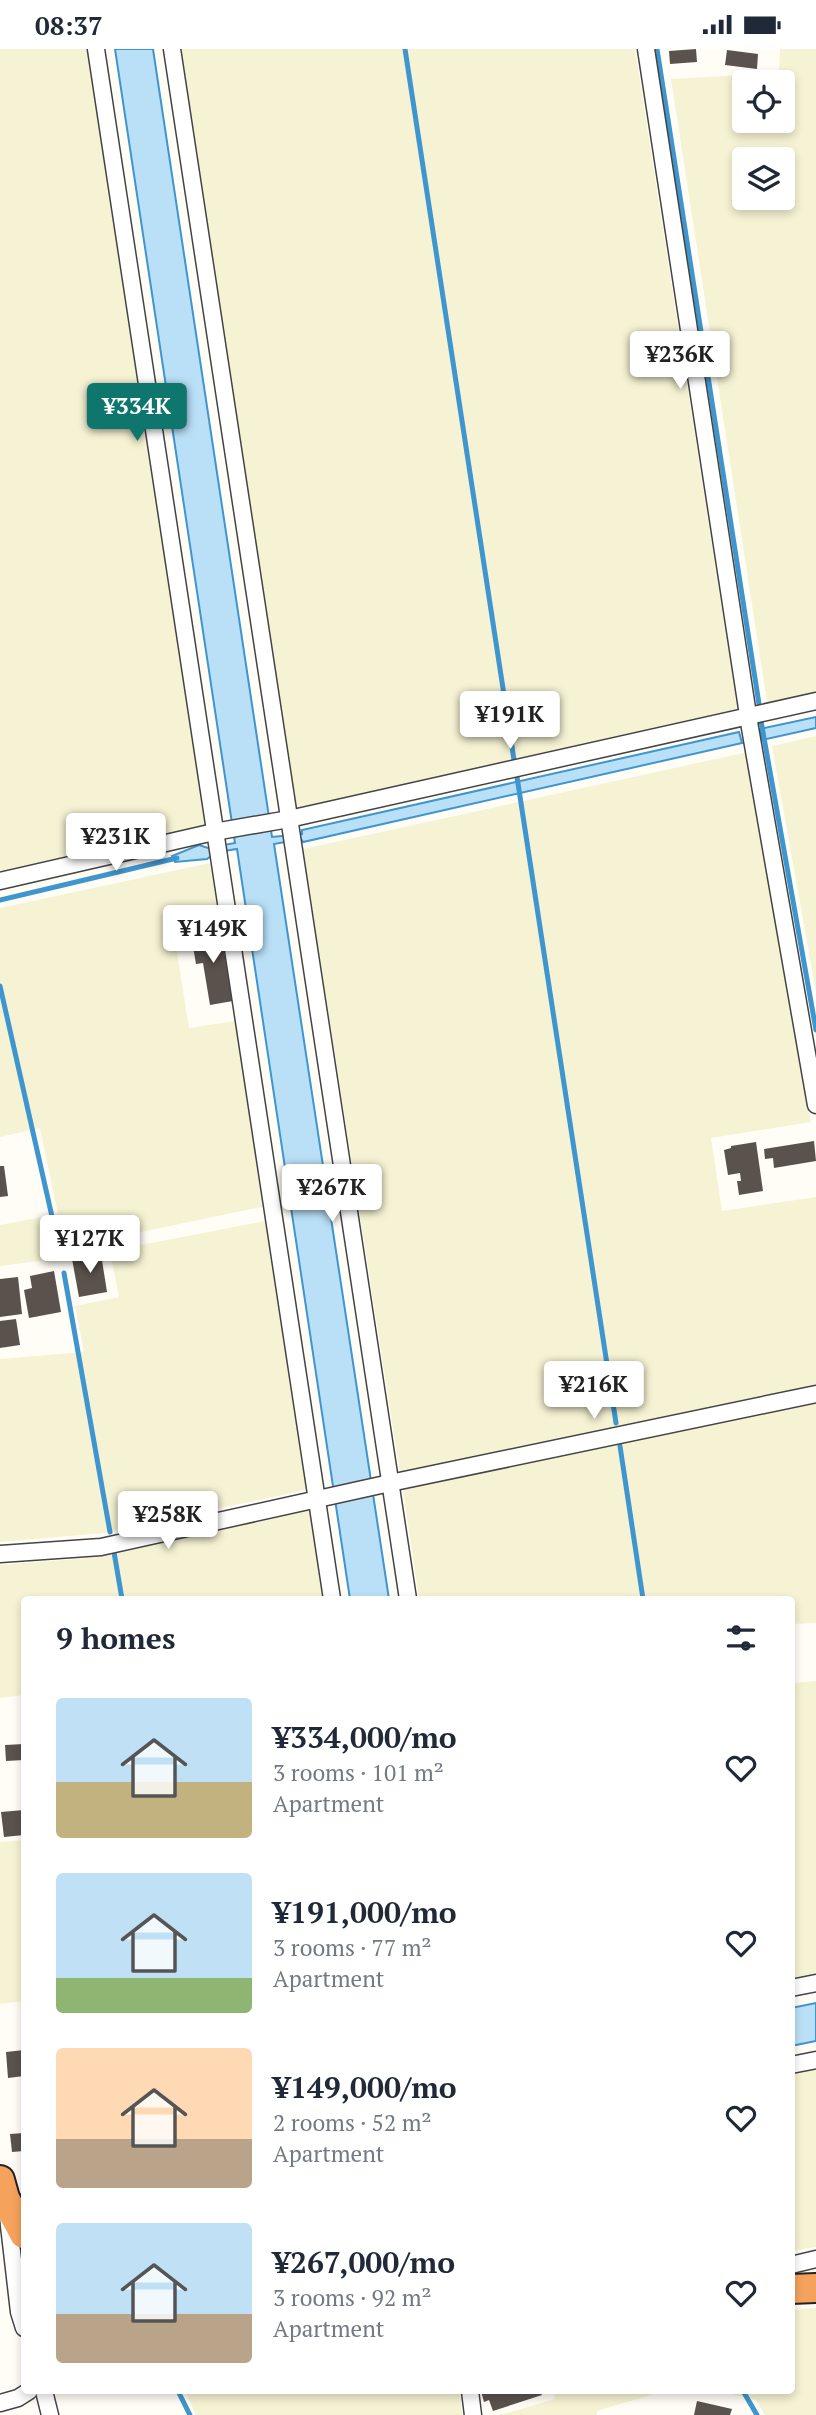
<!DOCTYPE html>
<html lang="en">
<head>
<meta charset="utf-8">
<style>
  body { margin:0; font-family:"PT Serif",serif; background:#f2f2f3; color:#1f2937; height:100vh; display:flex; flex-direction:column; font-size:26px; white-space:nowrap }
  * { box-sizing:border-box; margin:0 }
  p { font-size:23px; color:#747a83 }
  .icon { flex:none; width:38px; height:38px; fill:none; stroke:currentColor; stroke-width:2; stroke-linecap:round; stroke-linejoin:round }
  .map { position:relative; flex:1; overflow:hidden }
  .sheet { position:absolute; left:21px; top:1547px; width:774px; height:798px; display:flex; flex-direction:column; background:#fff; border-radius:7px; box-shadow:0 4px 10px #0003 }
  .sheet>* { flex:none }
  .fabs { position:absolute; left:732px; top:21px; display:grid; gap:14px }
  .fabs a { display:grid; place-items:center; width:63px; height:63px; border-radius:7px; background:#fff; box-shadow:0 4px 10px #0003; font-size:35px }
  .price { position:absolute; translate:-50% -60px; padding:0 16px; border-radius:7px; background:#fff; color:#222; font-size:23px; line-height:46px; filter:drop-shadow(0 2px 4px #0008) }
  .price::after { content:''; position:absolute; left:50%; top:42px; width:21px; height:16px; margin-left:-10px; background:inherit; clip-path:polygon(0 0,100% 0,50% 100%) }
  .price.on { background:#0f766e; color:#fff }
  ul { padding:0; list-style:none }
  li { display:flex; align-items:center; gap:21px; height:175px; padding:0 35px }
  li span { display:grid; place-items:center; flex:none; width:196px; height:140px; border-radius:7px; color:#555 }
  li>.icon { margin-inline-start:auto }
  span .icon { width:84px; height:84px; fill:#fffc; stroke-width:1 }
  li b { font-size:30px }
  h2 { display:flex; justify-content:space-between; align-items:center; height:84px; padding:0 35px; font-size:30px }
  .status { display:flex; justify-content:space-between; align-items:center; height:49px; padding:0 35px; background:#fff; direction:ltr }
  .status svg { height:19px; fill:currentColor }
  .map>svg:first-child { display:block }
</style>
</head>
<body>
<div class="status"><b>08:37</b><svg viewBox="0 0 49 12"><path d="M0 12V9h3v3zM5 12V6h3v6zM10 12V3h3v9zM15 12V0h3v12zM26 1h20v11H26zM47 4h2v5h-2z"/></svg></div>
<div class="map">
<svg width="816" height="2366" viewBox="0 0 816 2366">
  <rect width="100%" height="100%" fill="#fffdf5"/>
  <g fill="#f6f3d4" fill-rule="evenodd">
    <path d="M0,0H88L206,777L0,822Z"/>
    <path d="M181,0H635L738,664L296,759Z"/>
    <path d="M780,0H816V643L767,653L671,30L779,24ZM744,33H782V72H744ZM744,110H782V149H744Z"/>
    <path d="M816,687V943L772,697Z"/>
    <path d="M748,703L811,1073L711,1089L722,1162L816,1148V1336L400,1424L303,800Z"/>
    <path d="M210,814L218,864L172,872L189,979L235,972L265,1157L84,1195L54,1210L0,1217V1176L58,1165L40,1079L0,1088V859Z"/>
    <path d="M265,1172L306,1441L103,1484L0,1493V1310L84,1303L75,1257L119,1248L110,1202Z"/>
    <path d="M816,1354V1574L791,1575V1550H419L403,1441Z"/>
    <path d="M311,1461L323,1550H24V1646L0,1649V1516L101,1508Z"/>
    <path d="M816,1632V1926L791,1931V1637L792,1634Z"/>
    <path d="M24,1791V1952L0,1955V1793Z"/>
    <path d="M816,2019V2198L791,2202V2024Z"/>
    <path d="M816,2259V2366H765L756,2351L720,2342H791V2261Z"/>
    <path d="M185,2342H460L462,2366H196Z"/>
    <path d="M553,2342H664L597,2362V2366H500L555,2350Z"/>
  </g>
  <g fill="#b9e0f7" stroke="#3f96cf" stroke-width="2">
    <path d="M115,0H153L272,788L302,785V781L739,683L742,694L303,793L301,790L274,795L389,1550H350L237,800L211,804V807L207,810L175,813L172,807L199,796L208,799L235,794Z"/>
    <path d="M816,668V679L762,691L760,680Z"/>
    <path d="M816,1954V1992L791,1997V1959Z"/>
  </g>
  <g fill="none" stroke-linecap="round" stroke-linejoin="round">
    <g stroke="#3f96cf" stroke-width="5">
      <path d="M405,0L514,711"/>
      <path d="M657,0L759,655"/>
      <path d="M761,672L816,981"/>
      <path d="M517,728L616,1374"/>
      <path d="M0,851L177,809"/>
      <path d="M0,937L60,1203"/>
      <path d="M64,1224L110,1483"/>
      <path d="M620,1397L643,1550"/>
      <path d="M114,1503L122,1550"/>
      <path d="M178,2342L190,2366"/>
      <path d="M743,2342L757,2366"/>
    </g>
  </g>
  <g fill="#5a524d">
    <path d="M696,0L697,13L670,15L669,2Z"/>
    <path d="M727,1L758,5L757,20L725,16Z"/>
    <path d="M220,880L233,952L210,956L203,914L196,915L191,886Z"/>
    <path d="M814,1092L816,1112L774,1119L773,1109L765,1110L764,1100Z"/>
    <path d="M756,1093L763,1142L739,1146L737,1132H741L740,1124L728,1126L724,1101L731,1099V1097Z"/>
    <path d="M0,1117H4L8,1147L0,1148Z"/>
    <path d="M101,1205L107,1243L79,1248L72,1210Z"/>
    <path d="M54,1222L61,1263L29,1269L24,1241L32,1239L30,1227Z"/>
    <path d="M18,1228L22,1265L0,1268V1230Z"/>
    <path d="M16,1270L20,1296L0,1299V1272Z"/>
    <path d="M24,1695V1711L6,1712L5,1696Z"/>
    <path d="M24,1761V1786L4,1788L1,1763Z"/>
    <path d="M24,2001V2027L8,2029L6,2003Z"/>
    <path d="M24,2084V2102L12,2103L10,2085Z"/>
    <path d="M481,2342H540L542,2346L493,2362L489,2351L484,2353Z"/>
    <path d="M697,2352L732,2360L730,2366H694Z"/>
  </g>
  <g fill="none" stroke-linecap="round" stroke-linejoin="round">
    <g stroke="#444" stroke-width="19">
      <g id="street">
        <path d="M96,0L332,1550"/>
        <path d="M172,0L408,1550"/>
        <path d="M646,0L750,679L816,1056"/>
        <path d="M0,832L214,783L289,770L816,652"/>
        <path d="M0,1505L101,1498L390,1434L816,1345"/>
        <path d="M791,1939L816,1934"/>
        <path d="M791,2016L816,2011"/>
        <path d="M8,2168L19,2263L24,2279"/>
        <path d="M791,2216L816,2210"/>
        <path d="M44,2342L50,2366"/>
        <path d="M470,2342L473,2366"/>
        <path d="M0,2354L18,2349L29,2342"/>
      </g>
    </g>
    <g stroke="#222" stroke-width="32">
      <g id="highway">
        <path d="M0,2131L5,2149L24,2185"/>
        <path d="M791,2240L816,2239"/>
      </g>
    </g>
    <use href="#street" stroke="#fff" stroke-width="16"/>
    <use href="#highway" stroke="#f5a25d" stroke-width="28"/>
  </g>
</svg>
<div class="fabs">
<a><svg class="icon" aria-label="locate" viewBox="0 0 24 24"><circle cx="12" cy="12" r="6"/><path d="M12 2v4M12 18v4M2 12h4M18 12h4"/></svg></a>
<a><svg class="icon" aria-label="layers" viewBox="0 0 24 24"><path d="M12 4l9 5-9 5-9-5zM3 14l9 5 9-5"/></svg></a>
</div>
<b class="price" style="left:680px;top:342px">¥236K</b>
<b class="price on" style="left:137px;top:394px">¥334K</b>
<b class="price" style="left:510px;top:702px">¥191K</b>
<b class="price" style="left:116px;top:824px">¥231K</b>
<b class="price" style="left:213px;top:916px">¥149K</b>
<b class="price" style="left:332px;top:1175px">¥267K</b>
<b class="price" style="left:90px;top:1226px">¥127K</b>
<b class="price" style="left:594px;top:1372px">¥216K</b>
<b class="price" style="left:168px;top:1502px">¥258K</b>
<section class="sheet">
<h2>9 homes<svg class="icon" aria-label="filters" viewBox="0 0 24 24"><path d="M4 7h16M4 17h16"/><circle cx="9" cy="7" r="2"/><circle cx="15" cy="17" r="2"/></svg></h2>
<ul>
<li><span style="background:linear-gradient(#bfe0f5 60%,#c2b280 0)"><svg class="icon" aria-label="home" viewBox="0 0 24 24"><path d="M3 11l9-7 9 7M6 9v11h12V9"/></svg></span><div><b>¥334,000/mo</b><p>3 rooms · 101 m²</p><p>Apartment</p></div><svg class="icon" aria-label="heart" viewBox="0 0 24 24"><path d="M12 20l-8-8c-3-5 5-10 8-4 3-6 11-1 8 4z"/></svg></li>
<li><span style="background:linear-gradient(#bfe0f5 75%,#8fb573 0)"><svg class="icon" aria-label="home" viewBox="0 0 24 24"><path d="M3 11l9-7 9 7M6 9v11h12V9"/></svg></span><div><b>¥191,000/mo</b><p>3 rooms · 77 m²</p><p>Apartment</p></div><svg class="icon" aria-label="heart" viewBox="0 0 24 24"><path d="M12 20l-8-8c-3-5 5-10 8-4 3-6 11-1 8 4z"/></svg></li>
<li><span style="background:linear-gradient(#ffd9b3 65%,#b9a48a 0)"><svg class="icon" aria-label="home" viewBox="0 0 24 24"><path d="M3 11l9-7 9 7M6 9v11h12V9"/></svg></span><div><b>¥149,000/mo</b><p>2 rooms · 52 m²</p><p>Apartment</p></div><svg class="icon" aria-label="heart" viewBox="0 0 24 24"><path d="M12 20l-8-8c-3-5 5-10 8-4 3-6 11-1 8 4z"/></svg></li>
<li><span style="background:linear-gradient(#bfe0f5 65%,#b9a48a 0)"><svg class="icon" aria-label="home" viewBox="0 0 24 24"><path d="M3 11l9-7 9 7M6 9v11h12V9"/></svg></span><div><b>¥267,000/mo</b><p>3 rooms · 92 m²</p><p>Apartment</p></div><svg class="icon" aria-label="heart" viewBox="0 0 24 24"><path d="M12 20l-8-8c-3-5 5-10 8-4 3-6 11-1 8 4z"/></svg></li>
</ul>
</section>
</div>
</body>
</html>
